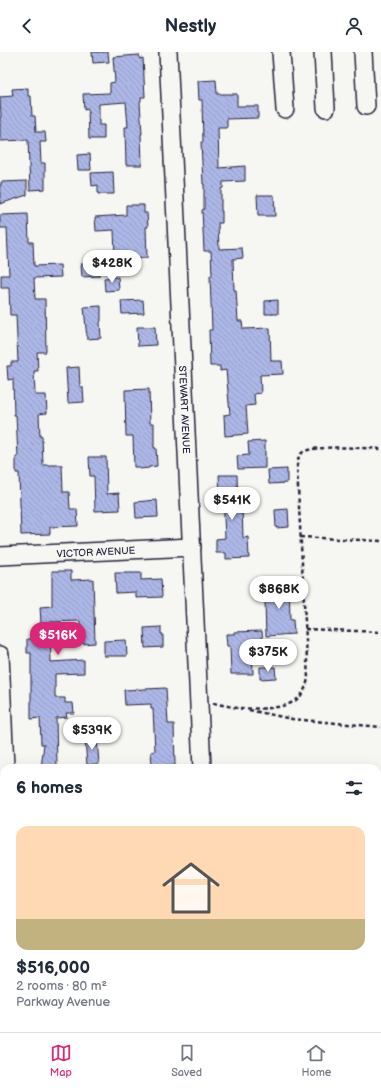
<!DOCTYPE html>
<html lang="en">
<head>
<meta charset="utf-8">
<style>
  body { margin:0; font-family:"Balsamiq Sans",sans-serif; background:#f6f6f7; color:#1f2937; height:100vh; display:flex; flex-direction:column; font-size:15px; white-space:nowrap }
  * { box-sizing:border-box; margin:0 }
  p { font-size:13px; color:#747a83 }
  .icon { flex:none; width:22px; height:22px; fill:none; stroke:currentColor; stroke-width:2; stroke-linecap:round; stroke-linejoin:round }
  .map { position:relative; flex:1; overflow:hidden }
  .sheet { position:absolute; left:0px; top:712px; width:381px; height:268px; display:flex; flex-direction:column; background:#fff; border-radius:12px 12px 0 0; box-shadow:0 4px 16px #0002 }
  .sheet>* { flex:none }
  .price { position:absolute; translate:-50% -34px; padding:0 9px; border-radius:14px; background:#fff; color:#222; font-size:13px; line-height:26px; filter:drop-shadow(0 1px 2px #0008) }
  .price::after { content:''; position:absolute; left:50%; top:24px; width:12px; height:9px; margin-left:-6px; background:inherit; clip-path:polygon(0 0,100% 0,50% 100%) }
  .price.on { background:#db2777; color:#fff }
  ul { padding:0; list-style:none }
  li { display:grid; align-content:center; gap:8px; height:212px; padding:0 16px }
  li+li { border-top:1px solid #e0e1e3 }
  li span { display:grid; place-items:center; height:124px; border-radius:12px; color:#555 }
  li>.icon { margin-inline-start:auto }
  span .icon { width:72px; height:72px; fill:#fffc; stroke-width:1 }
  li b { font-size:17px }
  h2 { display:flex; justify-content:space-between; align-items:center; height:48px; padding:0 16px; font-size:17px }
  header { display:flex; justify-content:space-between; align-items:center; height:52px; padding:0 16px; background:#fff; font-size:18px; font-weight:700 }
  .dock { display:flex; justify-content:space-around; align-items:center; height:56px; border-top:1px solid #e0e1e3; background:#fff; font-size:11px; color:#747a83 }
  .dock a { display:grid; justify-items:center; gap:2px }
  .dock .on { color:#db2777 }
  .map>svg:first-child { display:block }
</style>
</head>
<body>
<header><svg class="icon" aria-label="back" viewBox="0 0 24 24"><path d="M15 5l-7 7 7 7"/></svg>Nestly<svg class="icon" aria-label="person" viewBox="0 0 24 24"><circle cx="12" cy="8" r="4"/><path d="M4 21q1-7 8-7t8 7"/></svg></header>
<div class="map">
<svg width="381" height="980" viewBox="0 0 381 980">
  <defs>
    <pattern id="building-back-hatch" width="6" height="6" patternUnits="userSpaceOnUse"><rect width="6" height="6" fill="#adb7e7"/><path d="M-1 5l2 2M0 0l6 6M5-1l2 2" fill="none" stroke="#959dc7"/></pattern>
  </defs>
  <rect width="100%" height="100%" fill="#f6f6f2"/>
  <filter id="ink" filterUnits="userSpaceOnUse"><feTurbulence type="fractalNoise" baseFrequency=".025" numOctaves="2"/><feDisplacementMap in="SourceGraphic" scale="8" xChannelSelector="R" yChannelSelector="G"/><feConvolveMatrix kernelMatrix="1 2 1 2 8 2 1 2 1" color-interpolation-filters="sRGB"/></filter>
  <g filter="url(#ink)">
    <g fill="url(#building-back-hatch)" stroke="#22223b">
      <path d="M92,0H108L109,10L93,11Z"/>
      <path d="M139,3L140,7L143,6L145,45H141V49L140,50L142,82H141L142,113H126L125,75H128L126,50L99,52V73H104V87H89L88,57L84,58L83,42L110,41V31L115,30L113,5Z"/>
      <path d="M216,28L217,42H237V54H258V66L227,67V76H218L219,116L245,114V129L223,130V136L221,137V159H222V171H218L219,197L242,196L243,206L233,207L234,238H236L238,269H242L243,277L270,276L271,309H282L283,322L260,323L261,341L254,342L255,353L246,354L248,382L225,384L224,363L230,362L226,318L220,319V314H210L209,278H212L210,224H212L211,199H204L202,158L204,157V132H203L201,90H203L202,48H199L198,29Z"/>
      <path d="M28,36V44H31L32,64H35L36,80H45L46,90H40L41,111H45V137L30,138L28,88L0,89V65H1L0,45L13,44L12,37Z"/>
      <path d="M90,102L91,118H78L77,103Z"/>
      <path d="M113,120L114,142H98V133L92,134L91,121Z"/>
      <path d="M27,129V143L0,152V133H1V130Z"/>
      <path d="M257,143H274L275,164H258Z"/>
      <path d="M126,153H144V161H147L148,175H146L147,206L131,207V204H115L114,178L96,179L95,165L126,163Z"/>
      <path d="M28,162L29,190H33L34,214L60,213L61,225L34,226L35,247H45L46,300H37L38,319H34L35,343H46L47,361L39,362L40,385L42,384L43,413H62L63,440H69L70,457H77L78,474L50,475V482L21,483L19,421H16V405H18L16,363H14L13,327L8,328L7,314H11V310H18L16,263H10L9,236H1V223H9L7,176H0V163Z"/>
      <path d="M94,211V214H99V224L82,225L81,212Z"/>
      <path d="M118,225L119,238L105,239L104,226Z"/>
      <path d="M143,248L144,261L122,262L121,249Z"/>
      <path d="M278,248V262H265V249Z"/>
      <path d="M101,254V269L100,270L101,286L87,287L84,255Z"/>
      <path d="M137,275H155L156,293L138,294Z"/>
      <path d="M79,315L80,335H83L84,350L68,351L66,316Z"/>
      <path d="M149,337L150,371H154V396H156L157,414L149,415V416L139,417V415H134L133,384H126L125,338Z"/>
      <path d="M265,389V416L238,417L237,404L249,403L248,390Z"/>
      <path d="M89,405H106L107,442L119,441L120,458L95,459L94,424H90Z"/>
      <path d="M287,417V431L269,432L268,418Z"/>
      <path d="M219,423H237L238,455H242L243,486L248,485L249,506L226,507V501H216V487L225,486L223,444H220Z"/>
      <path d="M157,448L158,465L136,466L135,450Z"/>
      <path d="M288,457L289,475L276,476L275,458Z"/>
      <path d="M52,519H71V528L93,527L95,591L83,592L82,573H80V569L50,570L51,610L84,608V621L55,622V646H65V651H73L74,661H66L67,665L56,666L57,716H41L44,692H41L40,666L31,667V601H27V587H42L40,555L52,554Z"/>
      <path d="M115,521H141V528L161,527L162,545L136,546V540L116,541Z"/>
      <path d="M274,526H289L290,568H293L294,582L266,584L265,550H269L268,541H274Z"/>
      <path d="M161,575V582H163V595L145,596L144,576Z"/>
      <path d="M262,579L263,592L252,593L253,622H231L230,594H227L226,582H234V580Z"/>
      <path d="M126,588L127,604H104V589Z"/>
      <path d="M260,615H275L276,626L260,627Z"/>
      <path d="M166,636L168,672H174L175,714H152L151,700L155,699L153,657H151V652L125,653L124,638Z"/>
      <path d="M85,686H97L99,712L87,713Z"/>
    </g>
    <g fill="none" stroke-linecap="round" stroke-linejoin="round">
      <g stroke="#22223b" stroke-width="20">
        <g id="minor">
          <path id="s1" d="M168,0L202,716"/>
          <path d="M281,0L285,57"/>
          <path d="M323,0L326,56"/>
          <path d="M363,0L366,54"/>
          <path id="s2" d="M0,504L192,495"/>
          <path d="M0,603L5,716"/>
          <path d="M0,819L4,820"/>
          <path d="M377,872H381"/>
          <path d="M215,976V980"/>
        </g>
      </g>
      <g stroke="#22223b" stroke-width="2.5" stroke-dasharray="4 3" stroke-linecap="butt">
        <path d="M300,485L381,489"/>
        <path d="M305,577L381,580"/>
        <path d="M213,651L242,657"/>
        <path d="M240,656C256,657 283,658 296,648C303,643 306,635 308,627L297,416C297,411 298,403 303,400C314,393 366,396 381,397"/>
        <path d="M249,658L292,667L381,675"/>
      </g>
      <use href="#minor" stroke="#f6f6f2" stroke-width="17"/>
    </g>
  </g>
  <g text-anchor="middle" stroke-width="3.5" stroke-linejoin="round" paint-order="stroke">
    <g font-size="10" fill="#22223b" stroke="#f6f6f2">
      <text dy="4" stroke="none"><textPath href="#s1" startOffset="358">STEWART AVENUE</textPath></text>
      <text dy="4" stroke="none"><textPath href="#s2" startOffset="96">VICTOR AVENUE</textPath></text>
    </g>
  </g>
</svg>
<b class="price" style="left:112px;top:232px">$428K</b>
<b class="price" style="left:232px;top:469px">$541K</b>
<b class="price" style="left:279px;top:558px">$868K</b>
<b class="price on" style="left:58px;top:604px">$516K</b>
<b class="price" style="left:268px;top:621px">$375K</b>
<b class="price" style="left:92px;top:699px">$539K</b>
<section class="sheet">
<h2>6 homes<svg class="icon" aria-label="filters" viewBox="0 0 24 24"><path d="M4 7h16M4 17h16"/><circle cx="9" cy="7" r="2"/><circle cx="15" cy="17" r="2"/></svg></h2>
<ul>
<li><span style="background:linear-gradient(#ffd9b3 75%,#c2b280 0)"><svg class="icon" aria-label="home" viewBox="0 0 24 24"><path d="M3 11l9-7 9 7M6 9v11h12V9"/></svg></span><div><b>$516,000</b><p>2 rooms · 80 m²</p><p>Parkway Avenue</p></div></li>
</ul>
</section>
</div>
<nav class="dock">
<a class="on"><svg class="icon" aria-label="map" viewBox="0 0 24 24"><path d="M3 6l6-2 6 2 6-2v14l-6 2-6-2-6 2zM9 4v14M15 6v14"/></svg>Map</a>
<a><svg class="icon" aria-label="saved" viewBox="0 0 24 24"><path d="M7 4h10v16l-5-4-5 4z"/></svg>Saved</a>
<a><svg class="icon" aria-label="home" viewBox="0 0 24 24"><path d="M3 11l9-7 9 7M6 9v11h12V9"/></svg>Home</a>
</nav>
</body>
</html>
